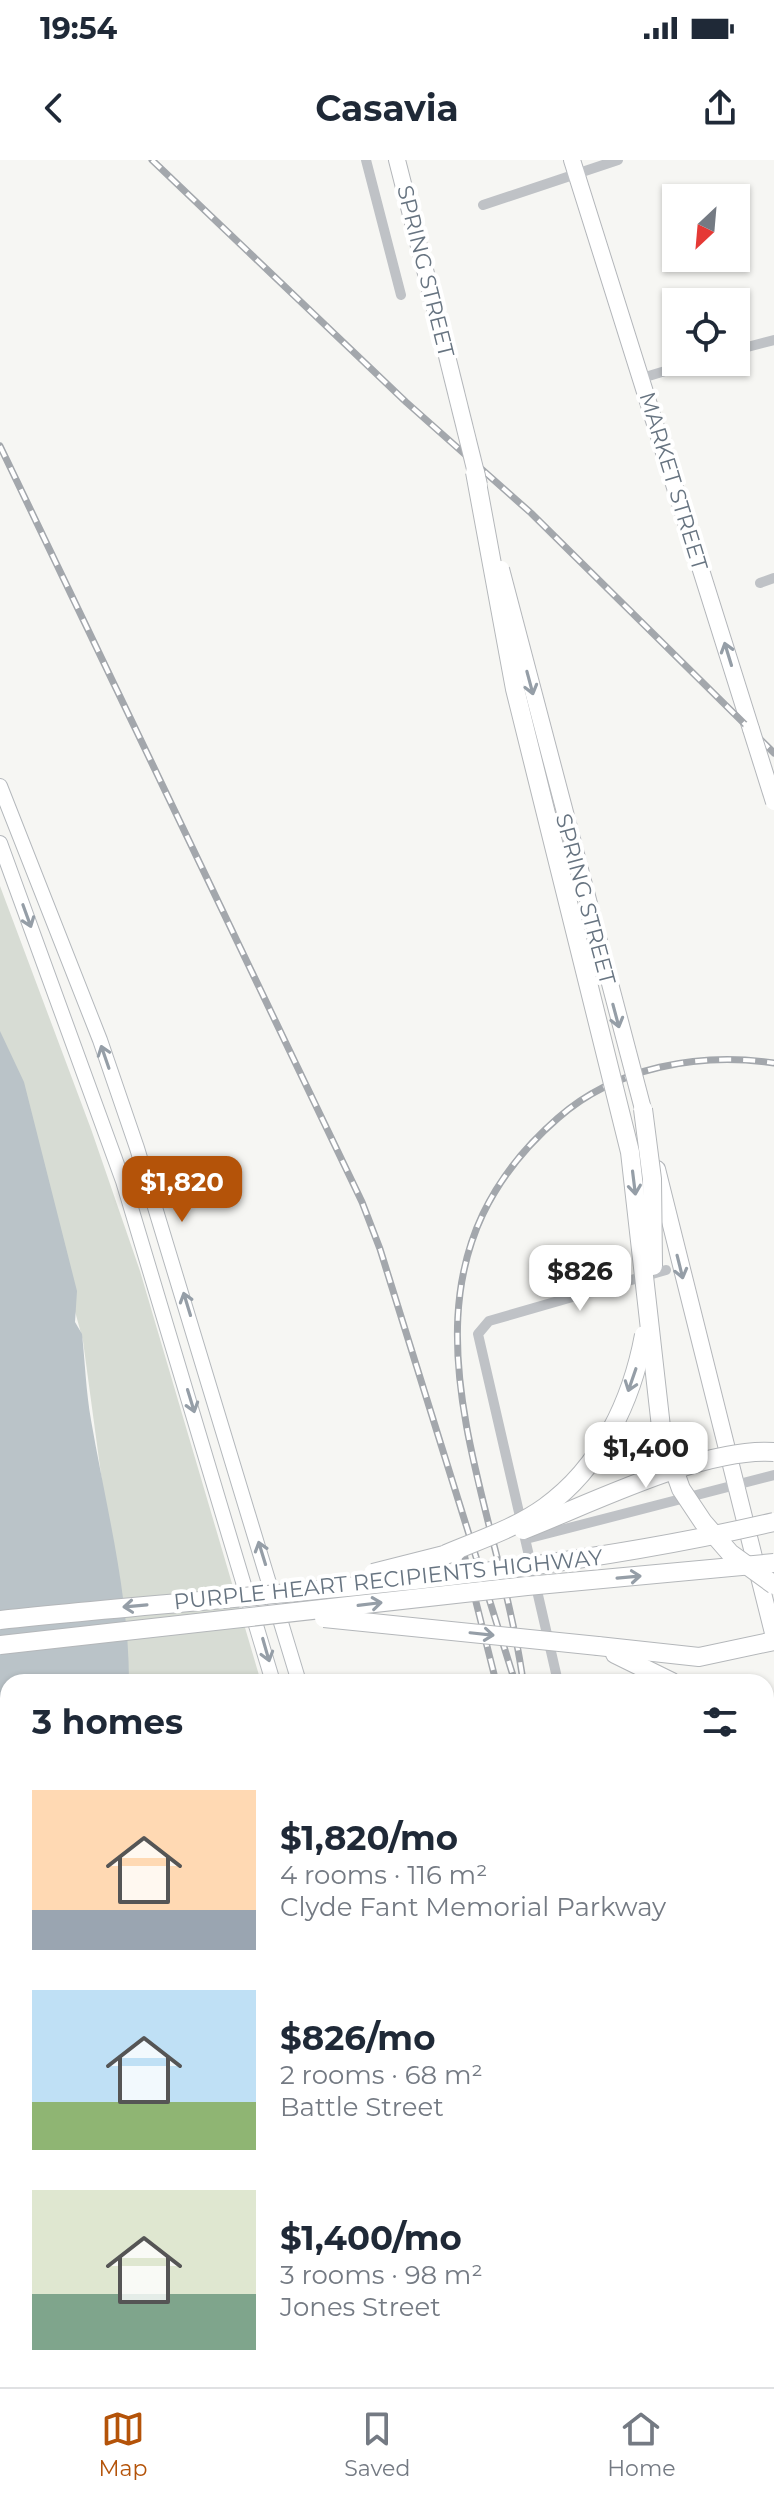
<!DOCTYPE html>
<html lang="en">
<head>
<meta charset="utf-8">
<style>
  body { margin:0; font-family:Montserrat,sans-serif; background:#f2f2f3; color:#1f2937; height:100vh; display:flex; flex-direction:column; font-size:30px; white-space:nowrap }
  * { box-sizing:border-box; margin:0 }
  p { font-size:26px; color:#747a83 }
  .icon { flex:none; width:44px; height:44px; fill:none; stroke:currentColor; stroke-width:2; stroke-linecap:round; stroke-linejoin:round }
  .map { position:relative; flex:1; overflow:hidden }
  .panel { position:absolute; left:0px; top:1514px; width:774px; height:714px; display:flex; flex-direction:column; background:#fff; border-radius:24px 24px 0 0; box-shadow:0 2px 6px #0004 }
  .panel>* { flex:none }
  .needle { width:52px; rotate:206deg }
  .buttons { position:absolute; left:662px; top:24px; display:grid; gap:16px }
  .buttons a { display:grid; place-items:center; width:88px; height:88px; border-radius:0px; background:#fff; box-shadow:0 2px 6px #0004; font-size:40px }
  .price { position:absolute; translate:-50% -68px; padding:0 18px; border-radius:16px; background:#fff; color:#222; font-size:26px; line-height:52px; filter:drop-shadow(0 2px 4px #0008) }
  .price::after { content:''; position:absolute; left:50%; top:48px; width:24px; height:18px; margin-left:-12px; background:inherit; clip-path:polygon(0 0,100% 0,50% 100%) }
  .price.current { background:#b45309; color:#fff }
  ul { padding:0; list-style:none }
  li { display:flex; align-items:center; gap:24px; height:200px; padding:0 32px }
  li span { display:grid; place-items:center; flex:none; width:224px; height:160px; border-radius:0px; color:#555 }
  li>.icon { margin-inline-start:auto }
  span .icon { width:96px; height:96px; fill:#fffc; stroke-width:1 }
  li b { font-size:34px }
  h2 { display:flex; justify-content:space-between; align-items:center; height:96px; padding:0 32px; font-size:34px }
  .status { display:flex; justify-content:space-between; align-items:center; height:56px; padding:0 40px; background:#fff; direction:ltr }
  .status svg { height:22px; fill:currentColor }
  header { display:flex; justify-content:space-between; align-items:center; height:104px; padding:0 32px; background:#fff; font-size:36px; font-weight:700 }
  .tabs { display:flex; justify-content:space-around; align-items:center; height:112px; border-top:2px solid #e0e1e3; background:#fff; font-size:22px; color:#747a83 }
  .tabs a { display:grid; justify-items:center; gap:4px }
  .tabs .current { color:#b45309 }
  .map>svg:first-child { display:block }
</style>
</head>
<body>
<div class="status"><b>19:54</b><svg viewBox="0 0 49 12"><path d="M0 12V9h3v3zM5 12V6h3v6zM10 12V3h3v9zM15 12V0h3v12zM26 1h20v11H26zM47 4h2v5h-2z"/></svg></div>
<header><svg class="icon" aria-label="back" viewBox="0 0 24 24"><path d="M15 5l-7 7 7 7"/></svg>Casavia<svg class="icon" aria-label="share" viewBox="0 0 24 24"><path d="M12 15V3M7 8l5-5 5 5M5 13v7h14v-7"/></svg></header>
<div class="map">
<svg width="774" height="2227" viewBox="0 0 774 2227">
  <rect width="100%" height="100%" fill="#f6f6f3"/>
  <g fill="#d7dcd4">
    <path d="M0,726L91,969L140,1111L261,1522H129L83,1181L0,872Z"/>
    <path d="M246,2220H395L397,2227H248Z"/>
  </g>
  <path fill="#bac3c8" d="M0,871L24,922L77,1131L75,1162L82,1174C85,1202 86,1231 91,1260C106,1347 129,1433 129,1522H8V2220H239L241,2227H0Z"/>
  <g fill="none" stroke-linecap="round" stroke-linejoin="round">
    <g stroke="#b4b8bc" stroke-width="16">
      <g id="secondary">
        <path d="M0,626L100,880L137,988L299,1522"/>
        <path d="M0,683L123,1021L273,1522"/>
        <path d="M766,2192L774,2190"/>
        <path d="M417,2220L419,2227"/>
        <path d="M626,2227L654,2220"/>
      </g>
    </g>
    <g stroke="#b3b6ba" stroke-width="18">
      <g id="primary">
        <path d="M397,0L446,192"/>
        <path d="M572,0L751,569"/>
        <path d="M657,1009L774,1477"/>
      </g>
    </g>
    <g stroke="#b4b7ba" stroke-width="20">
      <g id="highway">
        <path d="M598,1486L699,1497L774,1481"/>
        <path d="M615,1494L672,1522"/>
        <path d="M766,1604L774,1616"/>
      </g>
    </g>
    <g stroke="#bfc2c6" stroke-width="10">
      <path d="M366,0L401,135"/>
      <path d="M483,45L618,0"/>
      <path d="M736,190L774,180"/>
      <path d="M642,218L695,202"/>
      <path d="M760,423L774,418"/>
      <path d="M526,1379L774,1315"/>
      <path d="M558,1522L478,1174L489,1161L666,1110"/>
      <path d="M766,1736L774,1734"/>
      <path d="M724,2220L725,2227"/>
    </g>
    <use href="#secondary" stroke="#fff" stroke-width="14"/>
    <use href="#primary" stroke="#fff" stroke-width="16"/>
    <use href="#highway" stroke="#fff" stroke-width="18"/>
    <g stroke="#a3a7ac" stroke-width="7">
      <g id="rail">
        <path d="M152,0L406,242L531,353L774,593"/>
        <path d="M0,286L362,1042L380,1089L515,1522"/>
        <path d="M461,1382L496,1522"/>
        <path d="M522,1514C493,1319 374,1118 558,958C616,907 699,892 774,903"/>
        <path d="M766,1943L774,1945"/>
        <path d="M766,1972L774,1970"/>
        <path d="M0,2164L8,2161"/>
        <path d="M698,2220L700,2227"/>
      </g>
    </g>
    <use href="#rail" stroke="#fff" stroke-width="4" stroke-dasharray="12" stroke-linecap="butt"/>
    <g stroke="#b3b6ba" stroke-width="18" stroke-linecap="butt">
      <g id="primary-bridge">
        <path d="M446,192L479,325"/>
        <path d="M501,409L643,949"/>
        <path d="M751,569L774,642"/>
      </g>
    </g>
    <g stroke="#b4b7ba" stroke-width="20" stroke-linecap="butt">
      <g id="highway-bridge">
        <path d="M475,312L515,529L630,992L662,1276L681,1329L703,1362L730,1393L774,1425"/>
        <path d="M643,949L652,1019L653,1106"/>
        <path d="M523,1370C590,1344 703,1287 774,1292"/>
        <path d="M446,1394C479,1380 516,1368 545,1347C601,1307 632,1240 644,1175"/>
        <path d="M373,1413L456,1392"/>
        <path d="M324,1458L598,1486"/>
        <path d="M0,1460C258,1433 520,1421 774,1362"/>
        <path d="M0,1485L527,1426L774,1403"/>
      </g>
    </g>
    <use href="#primary-bridge" stroke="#fff" stroke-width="16"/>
    <use href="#highway-bridge" stroke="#fff" stroke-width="18"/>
  </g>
  <defs><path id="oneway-shaft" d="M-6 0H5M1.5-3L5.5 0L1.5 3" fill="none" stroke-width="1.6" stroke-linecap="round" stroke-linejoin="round" transform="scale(2)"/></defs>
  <g stroke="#959ea7">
    <use href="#oneway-shaft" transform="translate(728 494) rotate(-107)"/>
    <use href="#oneway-shaft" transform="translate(530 523) rotate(75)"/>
    <use href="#oneway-shaft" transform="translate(27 756) rotate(70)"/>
    <use href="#oneway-shaft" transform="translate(616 856) rotate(75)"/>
    <use href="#oneway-shaft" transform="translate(105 897) rotate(-109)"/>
    <use href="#oneway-shaft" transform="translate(634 1023) rotate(83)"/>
    <use href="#oneway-shaft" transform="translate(680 1107) rotate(76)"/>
    <use href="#oneway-shaft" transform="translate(187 1144) rotate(-107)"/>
    <use href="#oneway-shaft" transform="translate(632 1220) rotate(109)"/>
    <use href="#oneway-shaft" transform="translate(191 1241) rotate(73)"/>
    <use href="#oneway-shaft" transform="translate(262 1393) rotate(-107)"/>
    <use href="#oneway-shaft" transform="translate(629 1417) rotate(-5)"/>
    <use href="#oneway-shaft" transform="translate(370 1444) rotate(-7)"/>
    <use href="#oneway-shaft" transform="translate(135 1446) rotate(175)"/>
    <use href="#oneway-shaft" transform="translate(482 1474) rotate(6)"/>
    <use href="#oneway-shaft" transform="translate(266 1490) rotate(74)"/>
  </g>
  <g text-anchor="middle" stroke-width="8" stroke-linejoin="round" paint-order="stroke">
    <g font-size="22" fill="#677481" stroke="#fff">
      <text transform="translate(426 111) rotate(76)" y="8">SPRING STREET</text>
      <text transform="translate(674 321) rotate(73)" y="8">MARKET STREET</text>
      <text transform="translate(586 739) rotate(75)" y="8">SPRING STREET</text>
      <text transform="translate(388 1419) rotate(-6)" y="8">PURPLE HEART RECIPIENTS HIGHWAY</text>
    </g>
  </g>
</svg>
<div class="buttons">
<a><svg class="needle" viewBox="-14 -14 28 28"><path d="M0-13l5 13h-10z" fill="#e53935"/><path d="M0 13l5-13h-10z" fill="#747a83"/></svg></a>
<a><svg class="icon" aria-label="locate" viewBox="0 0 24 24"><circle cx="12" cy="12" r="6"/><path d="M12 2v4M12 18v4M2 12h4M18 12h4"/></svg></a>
</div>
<b class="price current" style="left:182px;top:1064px">$1,820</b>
<b class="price" style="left:580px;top:1153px">$826</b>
<b class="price" style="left:646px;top:1330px">$1,400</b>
<section class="panel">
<h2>3 homes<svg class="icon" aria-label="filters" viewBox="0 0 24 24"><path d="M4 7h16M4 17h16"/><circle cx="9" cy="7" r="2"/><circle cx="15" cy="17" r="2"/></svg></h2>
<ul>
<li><span style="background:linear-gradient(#ffd9b3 75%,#9aa5b1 0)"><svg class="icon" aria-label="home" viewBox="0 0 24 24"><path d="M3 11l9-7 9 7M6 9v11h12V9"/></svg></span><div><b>$1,820/mo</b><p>4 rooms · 116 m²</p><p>Clyde Fant Memorial Parkway</p></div></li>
<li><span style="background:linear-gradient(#bfe0f5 70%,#8fb573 0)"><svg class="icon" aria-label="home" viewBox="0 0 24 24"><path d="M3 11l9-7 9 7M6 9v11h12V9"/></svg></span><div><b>$826/mo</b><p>2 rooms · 68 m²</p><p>Battle Street</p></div></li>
<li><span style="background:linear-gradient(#dfe7d0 65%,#7fa58c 0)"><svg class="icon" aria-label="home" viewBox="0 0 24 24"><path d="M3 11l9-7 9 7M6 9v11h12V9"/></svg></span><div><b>$1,400/mo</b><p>3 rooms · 98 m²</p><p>Jones Street</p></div></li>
</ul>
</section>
</div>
<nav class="tabs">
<a class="current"><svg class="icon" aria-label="map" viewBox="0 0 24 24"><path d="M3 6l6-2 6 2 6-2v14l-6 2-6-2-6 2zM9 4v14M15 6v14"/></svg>Map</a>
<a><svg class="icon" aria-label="saved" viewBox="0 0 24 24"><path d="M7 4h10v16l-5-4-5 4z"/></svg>Saved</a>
<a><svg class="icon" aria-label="home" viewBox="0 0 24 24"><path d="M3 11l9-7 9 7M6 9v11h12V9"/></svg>Home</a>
</nav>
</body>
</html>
